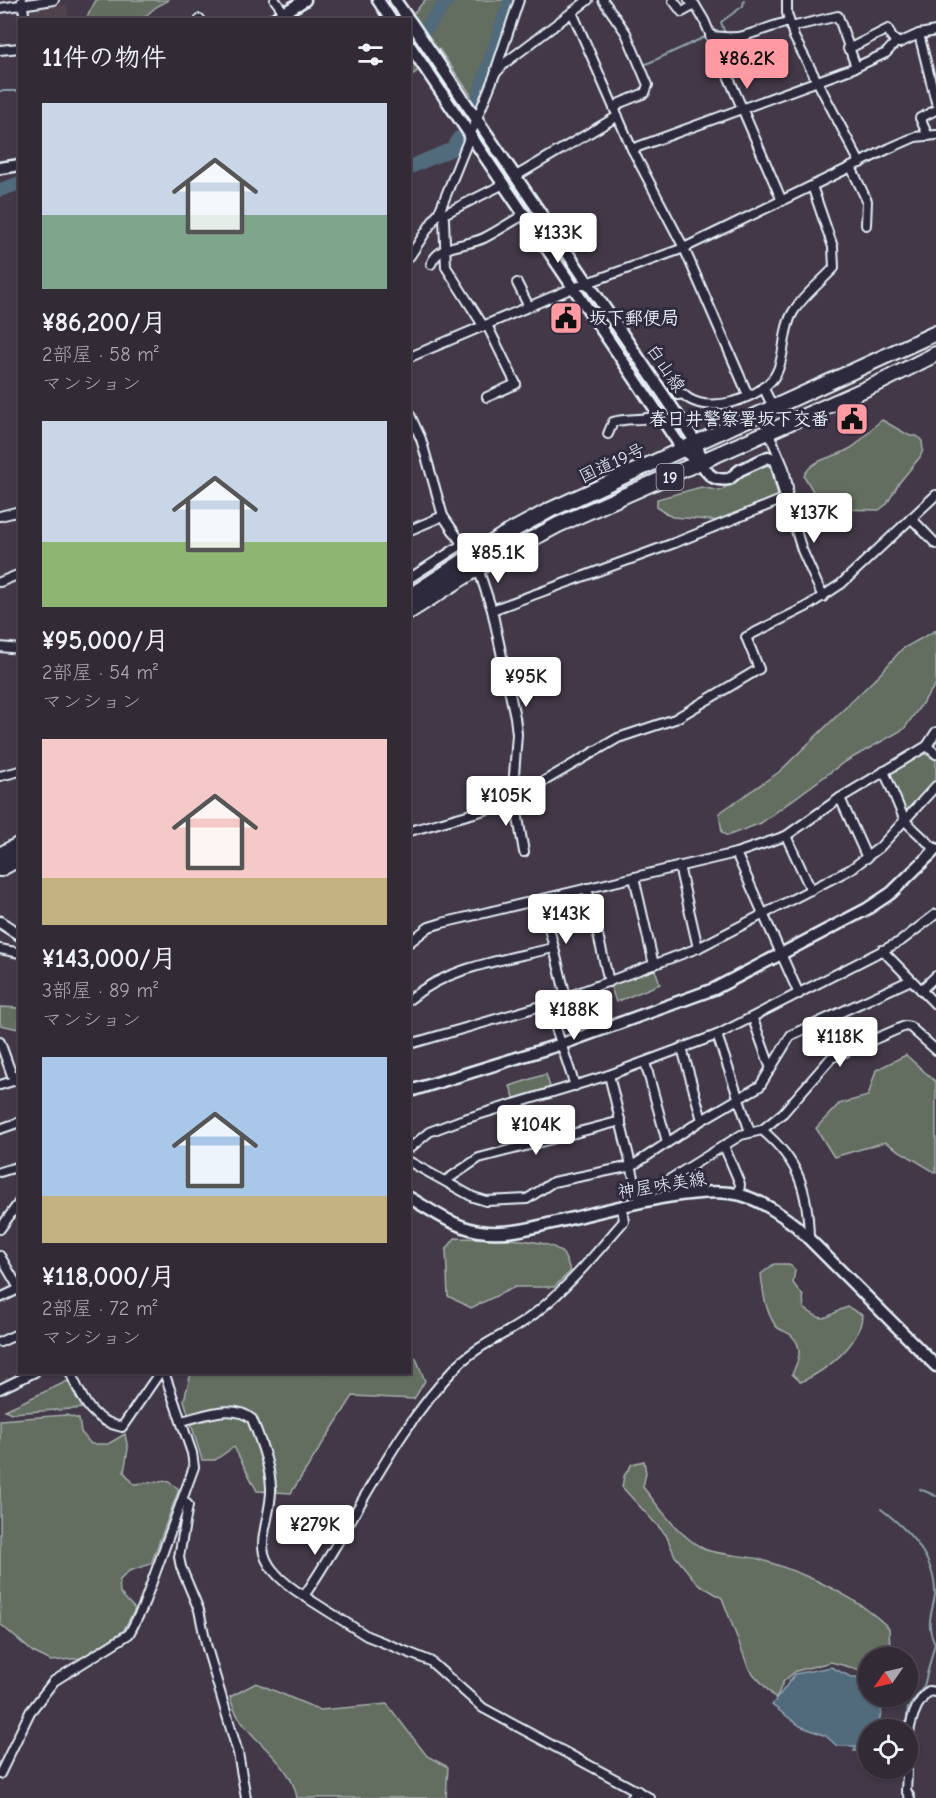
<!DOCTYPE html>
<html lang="ja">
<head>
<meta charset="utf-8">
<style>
  body { margin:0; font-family:"Comic Neue","Klee One",sans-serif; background:#3a323d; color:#f1f3f6; height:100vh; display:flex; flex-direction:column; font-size:22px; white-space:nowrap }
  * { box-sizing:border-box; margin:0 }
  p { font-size:20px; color:#a8a7ad }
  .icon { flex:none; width:33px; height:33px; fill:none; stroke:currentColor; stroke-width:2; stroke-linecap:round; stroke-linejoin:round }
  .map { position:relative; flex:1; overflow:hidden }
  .sheet { position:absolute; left:18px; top:18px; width:393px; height:1356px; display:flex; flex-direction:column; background:#322a35; border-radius:0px; box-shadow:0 2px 4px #0004,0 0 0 2px #4d4650 }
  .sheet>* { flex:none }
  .needle { width:39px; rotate:236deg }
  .buttons { position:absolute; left:858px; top:1647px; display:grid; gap:12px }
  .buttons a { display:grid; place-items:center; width:60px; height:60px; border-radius:50%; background:#322a35; box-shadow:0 2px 4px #0004,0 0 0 2px #4d4650; font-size:30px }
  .price { position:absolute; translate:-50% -51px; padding:0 14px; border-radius:6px; background:#fff; color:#222; font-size:20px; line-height:39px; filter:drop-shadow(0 2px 3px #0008) }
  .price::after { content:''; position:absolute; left:50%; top:36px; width:18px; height:14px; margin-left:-9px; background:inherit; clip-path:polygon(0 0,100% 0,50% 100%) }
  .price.on { background:#ff9aa2; color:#111 }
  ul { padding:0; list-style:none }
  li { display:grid; align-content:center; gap:12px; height:318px; padding:0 24px }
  li span { display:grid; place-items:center; height:186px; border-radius:0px; color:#555 }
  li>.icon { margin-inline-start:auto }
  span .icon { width:108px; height:108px; fill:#fffc; stroke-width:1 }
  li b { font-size:26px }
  h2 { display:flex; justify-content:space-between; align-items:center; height:72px; padding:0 24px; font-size:26px }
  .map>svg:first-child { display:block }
</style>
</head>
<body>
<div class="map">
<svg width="936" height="1798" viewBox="0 0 936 1798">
  <rect width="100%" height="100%" fill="#423847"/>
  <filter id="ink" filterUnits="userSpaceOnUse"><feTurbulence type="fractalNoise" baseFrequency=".0167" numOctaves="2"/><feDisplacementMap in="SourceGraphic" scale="12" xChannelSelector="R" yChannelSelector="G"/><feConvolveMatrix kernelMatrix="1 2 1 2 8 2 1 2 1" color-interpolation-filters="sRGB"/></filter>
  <g filter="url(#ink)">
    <path fill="#50424e" d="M67,4L69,19H28L29,9Z"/>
    <g fill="#636d61" stroke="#a6afac" stroke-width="1.5">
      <path d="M96,0H169L156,7L142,19H86Z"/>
      <path d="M425,0H508L475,101L439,49L410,78L408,20Z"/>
      <path d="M882,420L910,436H917L922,441L923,450L920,457L899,483L887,504L879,510L837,509L817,498L804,476C813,457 834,459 851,448C863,441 870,428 882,420Z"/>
      <path d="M765,465L774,468L780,491L775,499L722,521L672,517L657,508V499L701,487L720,491L744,474Z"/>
      <path d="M936,630V684L904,729L843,763L761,823L727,836L722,832L719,813L779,772L880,674L902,649Z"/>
      <path d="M924,753L936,760V782L909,812L906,811L889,774Z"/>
      <path d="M655,969L660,984L616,1002L610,985Z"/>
      <path d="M0,1007L19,1008V1029L0,1025Z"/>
      <path d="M906,1055L936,1082V1173L885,1142L834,1157L816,1128L839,1104L868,1096L876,1070Z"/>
      <path d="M546,1074L551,1090L515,1100L510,1086Z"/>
      <path d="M455,1238C479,1239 547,1235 563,1254C566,1258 568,1266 571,1271L554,1287H515L471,1308L448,1296L446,1250Z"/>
      <path d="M774,1264H789L795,1270L793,1283L803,1296L804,1308C829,1327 824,1314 848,1307L862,1315C861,1345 825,1371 801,1382L792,1374C799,1360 804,1347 791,1335C786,1331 778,1330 775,1325C765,1310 763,1292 761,1274Z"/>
      <path d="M410,1354L416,1358L425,1381L414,1399L353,1396L291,1493L257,1491L234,1447L215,1460H202L184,1400L191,1373L410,1372Z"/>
      <path d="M70,1380L86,1408L11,1413L5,1410Z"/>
      <path d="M66,1415L79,1419L81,1432L91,1444H108L125,1434L128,1449L124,1472L134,1484L167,1481L179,1489L151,1564L129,1571L119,1581L120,1593L135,1609L123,1631L82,1658L51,1661L33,1652L0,1624V1420Z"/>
      <path d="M644,1461L646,1473L643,1487C661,1510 678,1535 704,1549C717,1555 744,1555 759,1559C804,1573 855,1595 889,1628L890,1649L887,1657L868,1658V1672L831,1662L796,1671L783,1682L776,1699L749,1669L722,1598L697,1583L675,1556L666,1535L622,1487L624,1476L632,1464Z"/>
      <path d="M256,1683L320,1710L387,1704L427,1756L448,1767L446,1798H297C290,1755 239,1738 230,1697Z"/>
    </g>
    <path fill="#516a7b" stroke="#8da0ad" stroke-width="1.5" d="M831,1667L851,1677H868V1696L884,1697L878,1728L868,1730V1741L857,1751H854L856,1746H837L826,1736L800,1726L772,1705L795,1674Z"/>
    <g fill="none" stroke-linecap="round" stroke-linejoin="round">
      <g stroke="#8da0ad" stroke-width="2">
        <path d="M726,36L721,22L743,6L744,0"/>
        <path d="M642,66L707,36"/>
        <path d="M0,91H20"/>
        <path d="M920,1489L936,1496"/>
        <path d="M881,1509C907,1529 936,1557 935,1595C932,1613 925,1625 935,1643L924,1686L908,1708L905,1730"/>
        <path d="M880,1723L894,1730"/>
        <path d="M903,1780L905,1798"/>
      </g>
      <g stroke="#516a7b" stroke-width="14">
        <path d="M410,50L447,0"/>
        <path d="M477,102L510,0"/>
        <path d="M410,167L452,149L459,138"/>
        <path d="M0,190L20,183"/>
      </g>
      <g stroke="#e8f1f8" stroke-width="12">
        <g id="street">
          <path d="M275,0L283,11"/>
          <path d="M603,0L626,33L648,85L645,93L620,103L615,109"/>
          <path d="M673,0L682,12L695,5"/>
          <path d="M689,0L695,5L704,20L782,201"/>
          <path d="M787,0V13L794,37L860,163"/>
          <path d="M22,1L25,20"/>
          <path d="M0,8L54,0"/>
          <path d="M572,12L632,149L684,248L748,395"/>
          <path d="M200,19V20"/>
          <path d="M791,27L838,16L856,67"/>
          <path d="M919,34L936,102"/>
          <path d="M710,36C721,36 732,39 743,36C759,32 773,25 789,22"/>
          <path d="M848,49L888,29L892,38L899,43L919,34L936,31"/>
          <path d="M0,50L20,48"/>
          <path d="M496,69L519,0"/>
          <path d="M928,136L920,118L936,110"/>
          <path d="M632,149L856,67L886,53L896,42"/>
          <path d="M851,167L867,201L866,225"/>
          <path d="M516,176L618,116"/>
          <path d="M440,210L444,219L446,267L484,327"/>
          <path d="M442,215L504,184"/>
          <path d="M410,256L440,210L495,74L505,63L588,0"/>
          <path d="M431,264C440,243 465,247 484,238C498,231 511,222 525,214"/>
          <path d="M517,283L529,307"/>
          <path d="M410,357L568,290L684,248L890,148L915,137L936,135"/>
          <path d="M763,387L773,407"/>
          <path d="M678,395L683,394C705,417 762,399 776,374C786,356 782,330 793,312C803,296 821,282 834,268L833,247L812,186"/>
          <path d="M487,397L516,384L487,325"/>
          <path d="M410,415L421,439L443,516L471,557"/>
          <path d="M608,434L613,422C629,417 646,422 660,414"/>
          <path d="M772,440L784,468L788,488L786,498L802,550L823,597"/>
          <path d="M0,516L20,511"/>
          <path d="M911,518L936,544"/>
          <path d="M410,530L443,516"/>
          <path d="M478,568L492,610L515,717L517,734L513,789L524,852"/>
          <path d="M410,578L461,545"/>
          <path d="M0,582L20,574"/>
          <path d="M492,610L677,542L786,498"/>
          <path d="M0,647L20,649"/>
          <path d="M927,746L936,754"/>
          <path d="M884,771L905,821L936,850"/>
          <path d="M0,776L20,771"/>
          <path d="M840,798L867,858"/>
          <path d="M410,831L503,805L618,738L675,719L759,669L746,637L806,607L841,584L936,495"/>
          <path d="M786,836L811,890"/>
          <path d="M736,853L799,994"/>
          <path d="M679,866L698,948"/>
          <path d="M634,877L654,965"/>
          <path d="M587,888L609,982"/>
          <path d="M542,899L566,997"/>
          <path d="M410,942L429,927L442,923L736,853L786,836L840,798L927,746L936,732"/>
          <path d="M0,949L20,953"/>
          <path d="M882,950L936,1005"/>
          <path d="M921,990L936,976"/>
          <path d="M410,999C450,966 504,960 553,948"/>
          <path d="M548,1004L575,1086"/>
          <path d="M753,1019L771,1069"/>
          <path d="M717,1035L750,1132"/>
          <path d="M0,1042L14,1081"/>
          <path d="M410,1044L548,1004L698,948L851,869L880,847L936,786"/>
          <path d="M682,1048L702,1120"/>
          <path d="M645,1062L667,1142"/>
          <path d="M609,1075L640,1202L646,1194L741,1135L762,1130L783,1113L831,1058L905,1026L910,1027L936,1050"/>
          <path d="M0,1085L20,1079"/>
          <path d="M0,1129L20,1122"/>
          <path d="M762,1130C799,1161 808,1190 809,1238"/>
          <path d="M724,1146L740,1184L739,1194"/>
          <path d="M410,1148L429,1132L461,1120L609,1075L717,1035L901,941L936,914"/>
          <path d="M410,1162L473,1197L486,1201L527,1199L553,1182L632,1166L702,1120L760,1086L791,1035L911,980"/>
          <path d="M0,1172L20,1166"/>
          <path d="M445,1181L479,1158L621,1121"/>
          <path d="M622,1207L624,1221C595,1254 568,1288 533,1315C509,1334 478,1344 457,1366C392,1433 356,1520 304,1596L367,1636L430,1661L483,1708L650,1798"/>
          <path d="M0,1229L20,1201"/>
          <path d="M0,1256L20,1290"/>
          <path d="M0,1298L19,1289"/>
          <path d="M0,1342L20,1333"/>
          <path d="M70,1372C83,1400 90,1420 122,1427L160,1372"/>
          <path d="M0,1389L35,1372"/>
          <path d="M181,1421C204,1416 233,1403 252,1419C260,1439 270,1465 271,1487C272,1508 262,1530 263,1547C264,1568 288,1586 304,1596"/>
          <path d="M183,1500L188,1505L179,1557L181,1567L199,1610L207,1648L238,1753L246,1798"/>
          <path d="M0,1774L30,1712L54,1681L129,1634L142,1609L194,1467L192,1453L164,1372"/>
          <path d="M631,1798L638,1791"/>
          <path d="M910,1798L906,1790C909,1758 902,1715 929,1691L936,1692"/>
        </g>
      </g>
      <g stroke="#e8f1f8" stroke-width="15">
        <g id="secondary">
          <path d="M378,0L391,20"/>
          <path d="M395,0L409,20"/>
          <path d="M272,20L305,0"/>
          <path d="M410,21L697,444C701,462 705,483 729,479L740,470L768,457L776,460L786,498"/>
          <path d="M410,46L683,450L701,464"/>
          <path d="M0,168L20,165"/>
          <path d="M0,922L20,935"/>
          <path d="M410,1091L562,1044L714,989L867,909L891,893L936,849"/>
          <path d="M410,1198C431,1210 454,1227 479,1231C504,1235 528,1229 552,1223C598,1213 696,1183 741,1195C762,1201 779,1213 796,1226L936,1366"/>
        </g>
      </g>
      <g stroke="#e8f1f8" stroke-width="18">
        <g id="highway">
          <path d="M410,596L502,536L550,510L936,333"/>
          <path d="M410,611L478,568L558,525L881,382L936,354"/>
          <path d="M0,855L20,844"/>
          <path d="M0,869L20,858"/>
        </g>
      </g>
      <use href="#street" stroke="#2f2a3d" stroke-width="8"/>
      <use href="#secondary" stroke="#2f2a3d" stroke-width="10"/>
      <use href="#highway" stroke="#2f2a3d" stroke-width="14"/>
    </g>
  </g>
  <defs>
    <g id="civic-square" transform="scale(1.725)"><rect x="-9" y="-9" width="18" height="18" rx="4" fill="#ff9aa2" stroke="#2f2a3d"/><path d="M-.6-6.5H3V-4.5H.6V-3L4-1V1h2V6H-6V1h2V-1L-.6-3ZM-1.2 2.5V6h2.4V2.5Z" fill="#111"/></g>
  </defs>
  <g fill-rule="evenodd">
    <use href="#civic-square" x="566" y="318"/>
    <use href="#civic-square" x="852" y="419"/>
  </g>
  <g text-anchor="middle" stroke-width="6" stroke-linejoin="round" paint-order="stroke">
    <rect fill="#2f2a3d" stroke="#b0b5c0" stroke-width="1.5" x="656.5" y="464" width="27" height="26" rx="4.5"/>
    <g font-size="16" font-weight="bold" fill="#e8f1f8">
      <text x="670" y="483">19</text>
    </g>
    <g font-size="18" font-weight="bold" fill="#e8f1f8" stroke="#2f2a3d" text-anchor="start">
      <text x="589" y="324">坂下郵便局</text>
      <text x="829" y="425" text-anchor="end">春日井警察署坂下交番</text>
    </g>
    <g font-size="18" fill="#e8f1f8" stroke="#2f2a3d">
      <text transform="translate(666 368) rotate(56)" y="6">白山線</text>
      <text transform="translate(612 463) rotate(-25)" y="6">国道19号</text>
      <text transform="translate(662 1185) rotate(-9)" y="6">神屋味美線</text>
    </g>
  </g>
</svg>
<div class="buttons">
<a><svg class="needle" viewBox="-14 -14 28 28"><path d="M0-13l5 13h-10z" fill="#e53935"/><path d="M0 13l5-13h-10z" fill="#a8a7ad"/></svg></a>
<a><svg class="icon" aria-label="locate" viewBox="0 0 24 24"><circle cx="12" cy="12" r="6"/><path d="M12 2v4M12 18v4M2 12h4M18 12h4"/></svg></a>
</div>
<b class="price on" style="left:747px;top:90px">¥86.2K</b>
<b class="price" style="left:558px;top:264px">¥133K</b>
<b class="price" style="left:814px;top:544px">¥137K</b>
<b class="price" style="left:498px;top:584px">¥85.1K</b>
<b class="price" style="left:526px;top:708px">¥95K</b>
<b class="price" style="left:506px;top:827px">¥105K</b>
<b class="price" style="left:566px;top:945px">¥143K</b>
<b class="price" style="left:574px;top:1041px">¥188K</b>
<b class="price" style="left:840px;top:1068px">¥118K</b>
<b class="price" style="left:536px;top:1156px">¥104K</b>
<b class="price" style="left:315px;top:1556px">¥279K</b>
<section class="sheet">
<h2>11件の物件<svg class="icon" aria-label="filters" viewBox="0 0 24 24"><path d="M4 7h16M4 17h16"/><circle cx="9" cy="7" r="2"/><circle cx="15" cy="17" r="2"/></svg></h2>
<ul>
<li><span style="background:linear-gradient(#c9d6e8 60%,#7fa58c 0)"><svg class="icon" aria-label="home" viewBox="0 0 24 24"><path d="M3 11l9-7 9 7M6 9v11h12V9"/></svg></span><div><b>¥86,200/月</b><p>2部屋 · 58 m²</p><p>マンション</p></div></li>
<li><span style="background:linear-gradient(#c9d6e8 65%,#8fb573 0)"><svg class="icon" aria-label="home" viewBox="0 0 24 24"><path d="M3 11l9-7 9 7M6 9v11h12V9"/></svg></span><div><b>¥95,000/月</b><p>2部屋 · 54 m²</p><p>マンション</p></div></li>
<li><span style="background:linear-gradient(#f6c9c9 75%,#c2b280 0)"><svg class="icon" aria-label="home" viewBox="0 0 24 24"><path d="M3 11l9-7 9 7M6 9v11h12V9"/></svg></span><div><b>¥143,000/月</b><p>3部屋 · 89 m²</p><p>マンション</p></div></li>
<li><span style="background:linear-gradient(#a9c7e8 75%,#c2b280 0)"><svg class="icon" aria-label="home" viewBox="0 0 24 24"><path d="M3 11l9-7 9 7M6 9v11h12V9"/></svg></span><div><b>¥118,000/月</b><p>2部屋 · 72 m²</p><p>マンション</p></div></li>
</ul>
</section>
</div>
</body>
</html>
